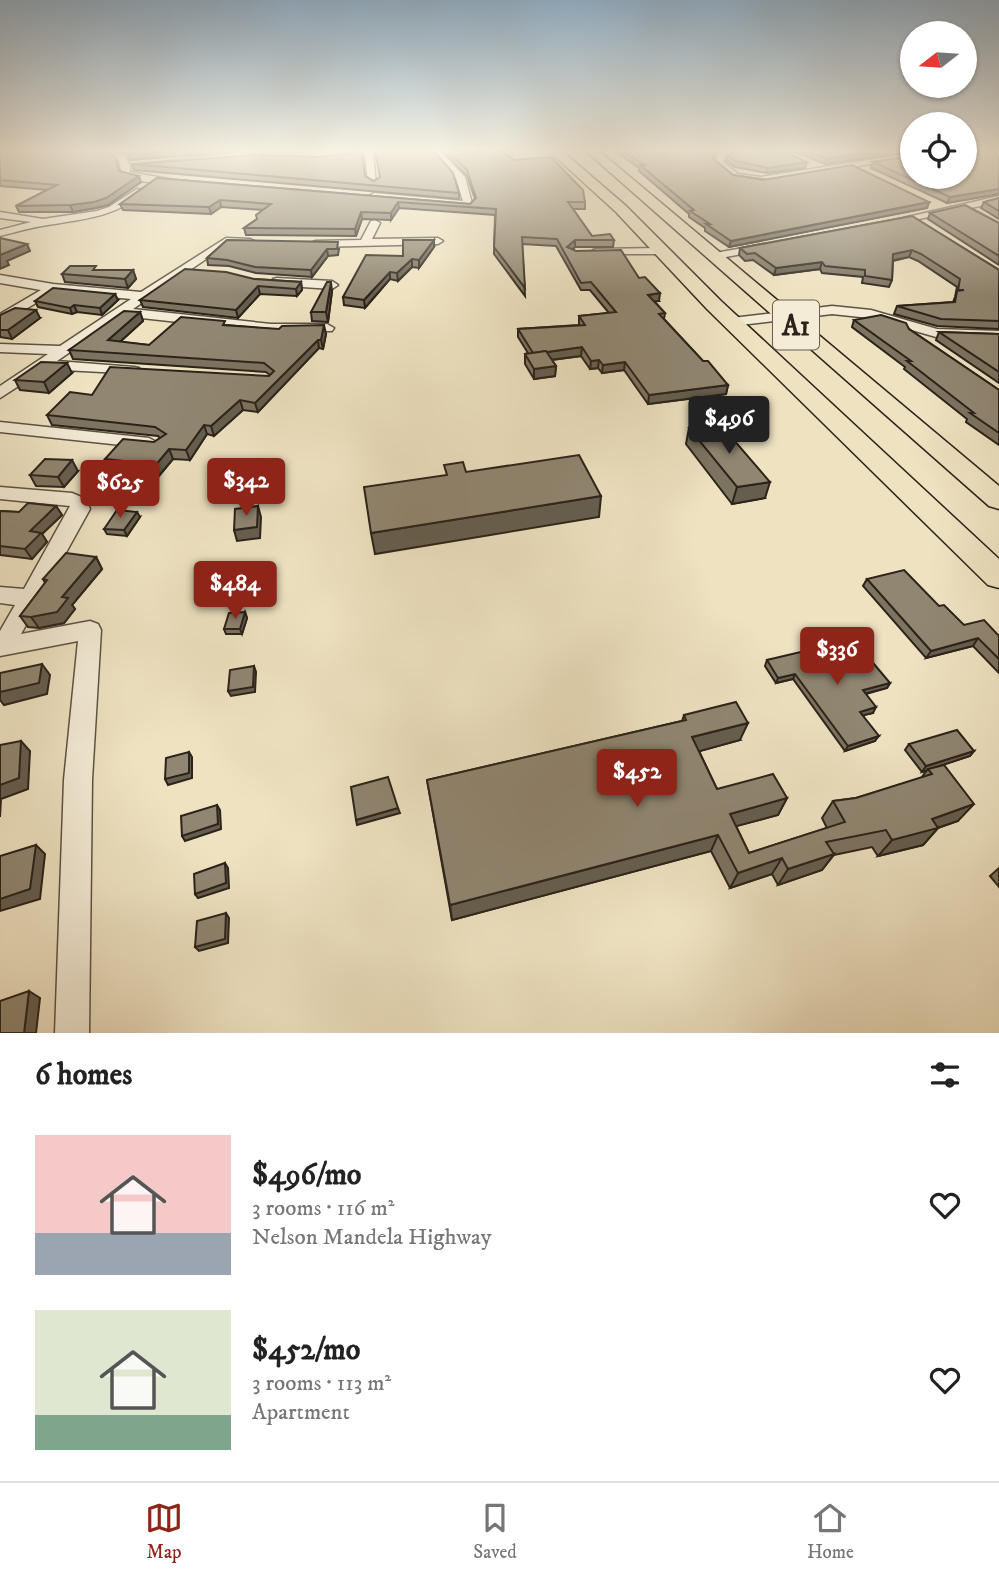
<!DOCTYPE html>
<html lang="en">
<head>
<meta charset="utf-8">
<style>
  body { margin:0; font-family:"IM FELL DW Pica",serif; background:#f6f6f6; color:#222; height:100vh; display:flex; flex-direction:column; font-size:26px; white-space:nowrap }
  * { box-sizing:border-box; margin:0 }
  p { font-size:23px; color:#767676 }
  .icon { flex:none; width:38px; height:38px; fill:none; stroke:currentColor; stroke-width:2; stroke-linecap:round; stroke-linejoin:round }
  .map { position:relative; height:1033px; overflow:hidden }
  .drawer { display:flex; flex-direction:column; background:#fff; flex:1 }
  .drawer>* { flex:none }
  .needle { width:46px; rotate:253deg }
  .controls { position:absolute; left:900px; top:21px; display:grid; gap:14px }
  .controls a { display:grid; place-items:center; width:77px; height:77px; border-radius:50%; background:#fff; box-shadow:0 2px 5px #0004; font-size:35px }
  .price { position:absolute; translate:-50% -60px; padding:0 16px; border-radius:7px; background:#8f2418; color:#fff; font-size:23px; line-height:46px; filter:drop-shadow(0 2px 4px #0008) }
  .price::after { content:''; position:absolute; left:50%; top:42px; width:21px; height:16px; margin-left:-10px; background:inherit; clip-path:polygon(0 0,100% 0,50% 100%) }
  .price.on { background:#222; color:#fff }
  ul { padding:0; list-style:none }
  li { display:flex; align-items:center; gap:21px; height:175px; padding:0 35px }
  li span { display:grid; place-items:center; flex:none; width:196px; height:140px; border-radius:0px; color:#555 }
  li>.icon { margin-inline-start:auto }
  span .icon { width:84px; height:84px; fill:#fffc; stroke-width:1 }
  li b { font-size:30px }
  h2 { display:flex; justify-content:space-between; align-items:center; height:84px; padding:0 35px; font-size:30px }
  .menu { display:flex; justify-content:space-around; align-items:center; height:98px; border-top:2px solid #e0e0e0; background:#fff; font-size:19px; color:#767676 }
  .menu a { display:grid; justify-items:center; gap:4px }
  .menu .on { color:#8f2418 }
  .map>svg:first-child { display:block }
</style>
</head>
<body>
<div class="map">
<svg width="999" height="1033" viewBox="0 0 999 1033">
  <rect width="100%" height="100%" fill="#eee2c1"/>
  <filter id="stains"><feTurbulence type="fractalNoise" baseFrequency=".00286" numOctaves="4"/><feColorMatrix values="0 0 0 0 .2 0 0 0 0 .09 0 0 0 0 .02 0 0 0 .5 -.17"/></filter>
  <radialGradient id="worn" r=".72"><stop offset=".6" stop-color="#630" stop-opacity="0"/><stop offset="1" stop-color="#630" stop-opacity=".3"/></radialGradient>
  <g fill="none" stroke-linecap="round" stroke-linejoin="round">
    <g stroke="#5c5344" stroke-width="3">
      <g id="minor">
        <path d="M95,151H107L125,156L130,166V172L185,182L180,185L139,181L122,175L119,160Z"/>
        <path d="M358,151H381L373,154L376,184L368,182L365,155L336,159L332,156Z"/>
        <path d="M432,151H440L465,177L473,207L371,198L369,196L374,193L463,201L456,178Z"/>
        <path d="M726,151H738L725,157L723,162L738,174L761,177L901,155L905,158L761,183L732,178L715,165L719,153Z"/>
        <path d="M226,154L229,159L148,167L144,164Z"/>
        <path d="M137,189L145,191C117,217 84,219 48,225C32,227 16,232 0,236V230L31,222L0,218V212L43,219L97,211L109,207Z"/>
        <path d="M999,196V202L891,225L886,222Z"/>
        <path d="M375,220L380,223L372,239L438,238L443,241L438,244L315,247L309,244L315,241L361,240L371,221Z"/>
        <path d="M226,238L250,239L256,242L250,245L228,244L133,309L271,324H327L334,328L332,331L271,332L123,316L57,361L134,367L139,368L141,371L139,374L45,369L0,398V386L48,354L0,352V344L60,346L131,299L55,292L5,321L0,320V314L41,290L0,283V275L53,284L141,292Z"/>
        <path d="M765,244L771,247L769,249L715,259L709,256L715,253Z"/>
        <path d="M597,249L659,248L665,251L659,254H593V250Z"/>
        <path d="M277,278L332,281L338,285L332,289L273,285V279Z"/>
        <path d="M832,306L871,310L937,329L999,331V339L936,337L870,318L832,314L732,326L725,322L732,318Z"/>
        <path d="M0,422L149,438L158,443L149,448L0,432Z"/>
        <path d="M0,487L72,493L86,499L90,509L21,634L90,621L98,624L101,630L92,780L89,1033H55L64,780L78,641L0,656V631L15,605L0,603V587L24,589L70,506L0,499Z"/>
      </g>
    </g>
    <g stroke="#2b231a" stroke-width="3">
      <g id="highway">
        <path d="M549,151H562L626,206L721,301L999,559V588L988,585L707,309L616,212Z"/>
        <path d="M586,151H599L999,486V509L989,506Z"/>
      </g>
    </g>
    <use href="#minor" fill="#f4ecd7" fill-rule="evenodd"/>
    <use href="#highway" fill="#eee2c1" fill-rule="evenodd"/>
  </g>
  <g fill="#7c7361" stroke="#2b231a" stroke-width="2">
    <path d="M0,151L120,171L141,182L108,205L96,208L73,212H19L16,206L47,190L0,186Z"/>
    <path d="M110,151H240L130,160L126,153Z"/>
    <path d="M442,151H503L514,160L585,202V209H573L592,236L614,240L613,247H575L572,250L639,278L659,301H654L665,313L664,319L703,361L728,385L726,394L648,404L624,370L602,373L598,368L590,369L581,356L552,360L556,366L555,376L534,379L525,364V354L528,353L518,337V329L579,325V316L609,313L590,290H581L556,246L522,244L525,296L494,254L495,215L399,208L391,220L362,219L356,236L246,235L244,228L257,219L263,210L221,207L211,214L123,210L120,204L157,178L470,204L475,199L467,176Z"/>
    <path d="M615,151H719L717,152L714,159L733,175L929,202L927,208L729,247L705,231V228L689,217V214L639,171V168Z"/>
    <path d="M793,151H912L999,157V194L947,203L871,168L873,162L905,157L902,153L825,164Z"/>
    <path d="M727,155L805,168L767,173L735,167L726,161Z"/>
    <path d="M132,164L365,176L374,181L459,193V199L134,170Z"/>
    <path d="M999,198V219L981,208L984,202Z"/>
    <path d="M930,213L999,223V265L928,219Z"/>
    <path d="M912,216L999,270V329L937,326L894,314L897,306L953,302L955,297L957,287L918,261L909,257L893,261L892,280L889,287L862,283L863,277L822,273L820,269L774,275L753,260L745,261L739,255L740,248Z"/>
    <path d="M227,240L339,249L338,255L328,256L312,277L256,273L229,266L208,265L207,258Z"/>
    <path d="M434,247L419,268L412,267L398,281L390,279L365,308L344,305L343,297L403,256Z"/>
    <path d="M98,270H133L136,279L128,288L65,282L62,274Z"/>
    <path d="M254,279L301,282L302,290L297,296L260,294L238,318L143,307L140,300Z"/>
    <path d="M332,291L328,322L312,321L311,312Z"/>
    <path d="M118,300L102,315L77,312L72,314L38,307L35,301Z"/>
    <path d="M140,312L143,321L120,342L149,345L226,325L326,334L323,349L319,348L258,412L243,410L214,436L207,434L190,460L173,459L143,495L119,492L114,483L125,470L109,469L105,459L154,442L160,438L158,436L52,425L47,415L92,395L269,376L270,375L266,372L73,359L69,350Z"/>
    <path d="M0,315L40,318L12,339L0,337Z"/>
    <path d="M854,320L909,329L999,390V445L966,422L967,419L904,369L905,367L852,327Z"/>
    <path d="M939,332L999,334V383L936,340Z"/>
    <path d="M72,373L49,393L20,390L15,380Z"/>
    <path d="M689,428L765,498L732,504L686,444Z"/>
    <path d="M78,471L64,487L36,486L30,475Z"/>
    <path d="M56,506L62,515L42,534L47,542L32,559L0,555V511L19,512Z"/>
    <path d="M140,517L127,536L107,534L104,529Z"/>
    <path d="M96,557L102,569L72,605L75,609L64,623L39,628L28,627L20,616L45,583L43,579Z"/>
    <path d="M867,579L939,606L964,625L999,636V673L973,646L926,658L863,586Z"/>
    <path d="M245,612L247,618L242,634H226L224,629Z"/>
    <path d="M818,655L890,683L887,688L866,694L873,713L863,715L875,741L845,751L793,679L776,683L765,666L767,660Z"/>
    <path d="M684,715L740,740L699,751L717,789L787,798L778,815L736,826L749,853L827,828L822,818L833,801L856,798L921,778L927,770L922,772L905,750L909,744L974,751L970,756L938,766L958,821L938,828L923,845L878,856L872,847L834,855L822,870L778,885L772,874L730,888L711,851L452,920L427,780L682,721Z"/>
    <path d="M999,868V887L990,876Z"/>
  </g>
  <g fill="#655e4f" stroke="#2b231a" stroke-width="2">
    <path d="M171,151H240L130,160L129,154Z"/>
    <path d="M879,151H903L902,153L825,164L827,159Z"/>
    <path d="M807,162L805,168L767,173L768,168Z"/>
    <path d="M139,176L141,182L108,205L96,208L73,212L70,205Z"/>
    <path d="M999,189V194L947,203L950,197Z"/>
    <path d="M220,200L221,207L211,214L209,207Z"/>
    <path d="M398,202L399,208L391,220V213Z"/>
    <path d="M929,202L927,208L729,247L731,241Z"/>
    <path d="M361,212L362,219L356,236L355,229Z"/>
    <path d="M434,240V247L419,268V260Z"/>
    <path d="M575,240V247L567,254V247Z"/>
    <path d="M27,244L30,251L7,261L9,265L0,269V255Z"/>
    <path d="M327,249L328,256L312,277L311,270Z"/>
    <path d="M912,250L909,257L890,261L893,254Z"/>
    <path d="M412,259V267L398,281L397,273Z"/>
    <path d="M822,262L820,269L774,275L776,268Z"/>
    <path d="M133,270L136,279L128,288L125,279Z"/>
    <path d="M390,272V279L365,308L364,300Z"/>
    <path d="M301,282L302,290L297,296L296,289Z"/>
    <path d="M331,282L332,291L328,322L326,312Z"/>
    <path d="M258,286L260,294L238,318L236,310Z"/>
    <path d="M660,293L659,301L647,302L648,295Z"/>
    <path d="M115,294L118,300L102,315L100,308Z"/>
    <path d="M74,305L77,312L72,314L70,308Z"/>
    <path d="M36,310L40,318L12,339L8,330Z"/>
    <path d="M140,312L143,321L112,349L108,340Z"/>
    <path d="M324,325L326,334L323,349L321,340Z"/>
    <path d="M318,340L319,348L258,412L255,403Z"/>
    <path d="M582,347L581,356L533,362L534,354Z"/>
    <path d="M599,360L598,368L590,369L591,361Z"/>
    <path d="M625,362L624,370L602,373L603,365Z"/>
    <path d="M67,363L72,373L49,393L44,382Z"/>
    <path d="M556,366L555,376L534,379V369Z"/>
    <path d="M728,385L726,394L648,404L649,395Z"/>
    <path d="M240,400L243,410L214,436L211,426Z"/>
    <path d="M204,425L207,434L190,460L186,450Z"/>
    <path d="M169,449L173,459L143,495L139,485Z"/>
    <path d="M72,460L78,471L64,487L58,477Z"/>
    <path d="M770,482L765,498L732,504L737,487Z"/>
    <path d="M601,496L599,517L375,554L371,533Z"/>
    <path d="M56,506L62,515L42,534L47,542L32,559L25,549L30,531Z"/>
    <path d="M258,506L261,517L260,538L237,541L234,530Z"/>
    <path d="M137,512L140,517L127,536L124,530Z"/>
    <path d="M96,557L102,569L72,605L75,609L64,623L39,628L31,617L62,597Z"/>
    <path d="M245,612L247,618L242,634L240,629Z"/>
    <path d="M978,638L973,646L926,658L931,651Z"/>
    <path d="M42,664L50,675L47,694L4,705L0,700V692Z"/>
    <path d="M254,666L256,672L255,692L231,696L228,691Z"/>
    <path d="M795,674L793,679L776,683L778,678Z"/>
    <path d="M890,683L887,688L860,695L863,690Z"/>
    <path d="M876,707L873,713L857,717L860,712Z"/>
    <path d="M748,723L740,740L686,755L692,737Z"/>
    <path d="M879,736L875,741L845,751L848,746Z"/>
    <path d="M21,741L30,751L28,789L1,799L0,817V785Z"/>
    <path d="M974,751L970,756L922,772L926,766Z"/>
    <path d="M189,752L192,757V778L168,785L165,779Z"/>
    <path d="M787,798L778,815L722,830L730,814Z"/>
    <path d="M974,804L958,821L934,829L938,828L923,845L878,856L892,840L932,819Z"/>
    <path d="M217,805L220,810L221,829L185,841L182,836Z"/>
    <path d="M398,808L400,813L357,825L356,820Z"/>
    <path d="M718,835L711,851L452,920L450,905Z"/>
    <path d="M36,845L45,854L40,899L0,911V899Z"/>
    <path d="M834,854L822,870L778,885L788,869Z"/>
    <path d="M782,858L772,874L730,888L738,873Z"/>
    <path d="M225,863L228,868L229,888L198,898L195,894Z"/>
    <path d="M226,913L229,918L228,943L199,951L195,947Z"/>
    <path d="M29,991L40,998L36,1033H24Z"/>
  </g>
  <g fill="#908671" stroke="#2b231a" stroke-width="2">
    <path d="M0,151H101L115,156L119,171L139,176L106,198L94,202L70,205L16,206L57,185L0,180Z"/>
    <path d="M126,151H171L129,154Z"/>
    <path d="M375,151H434L453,173L459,193L132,164L256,155L319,157L362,152L365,176L374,181L380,177Z"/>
    <path d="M448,151H503L514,160L551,157L583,190L585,202H568L592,236L610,234L614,240H575L567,247L576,251L621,250L639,278L645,277L660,293L648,295L665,313L659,314L703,361H708L728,385L649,395L625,362L603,365L599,360L591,361L582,347L547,352L546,351L533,353L518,329L585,325L579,316L616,312L591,282L581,283L557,239L522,237L525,288L494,247L496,209L398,202L391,213L361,212L355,229L244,228L257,219L256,215L271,204L220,200L209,207L120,204L157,178L470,204L476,198L467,170Z"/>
    <path d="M623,151H716L712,158L733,175L763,180L852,165L929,202L731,241L706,224H710L690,211L694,210L640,165H645Z"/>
    <path d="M735,151H783L807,162L768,168L736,161L727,155Z"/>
    <path d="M808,151H879L827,159Z"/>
    <path d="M907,151H912V177H964V151H993L999,157V189L950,197L873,162L906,157L908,153Z"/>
    <path d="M999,198V211L984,202Z"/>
    <path d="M965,205L999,223V256L930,213Z"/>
    <path d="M912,216L999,270V321L941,319L897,306L955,302L957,291L964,290H958L960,279L921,254L912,250L893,254L892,280L865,276V270L825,266L822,262L776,268L755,253L747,254L740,248Z"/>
    <path d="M0,238L27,244L0,255Z"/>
    <path d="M227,240L338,242L337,249H327L311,270L255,267L227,260L207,258Z"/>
    <path d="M403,240H434L419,260L412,259L397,273L390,272L364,300L343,297L366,255L403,256Z"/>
    <path d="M70,266H96L93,270H133L125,279L62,274Z"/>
    <path d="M185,269L226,272L254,279L301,282L296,289L258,286L236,310L140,300Z"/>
    <path d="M327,282H331L326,312H311Z"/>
    <path d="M53,288L115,294L100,308L74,305L70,308L35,301Z"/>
    <path d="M15,308L36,310L8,330H0V315Z"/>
    <path d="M124,311L140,312L108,340L149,345L181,317L225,321L223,325L279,329L282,326L324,325L321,340H318L255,403L240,400L211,426L204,425L186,450L169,449L139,485L114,483L133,462L105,459L123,439L154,442L166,434L155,427L47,415L70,392L92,395L110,367L269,376L274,371L264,363L69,350Z"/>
    <path d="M881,315L906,323L909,329L999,390V433L970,413H974L907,361H911L854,320Z"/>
    <path d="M939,332L999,334V372Z"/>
    <path d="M546,351L556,366L534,369L525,354Z"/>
    <path d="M41,362L67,363L44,382L15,380Z"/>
    <path d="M713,424L720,433L727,432L770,482L737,487L689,428Z"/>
    <path d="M579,455L601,496L371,533L364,487L447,475L444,465L463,462L466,472Z"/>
    <path d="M45,459L72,460L58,477L30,475Z"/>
    <path d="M28,503L56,506L30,531L41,533L25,549L0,546V511L19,512Z"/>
    <path d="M258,506L257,527L234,530L235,509Z"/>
    <path d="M117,510L137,512L124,530L104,529Z"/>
    <path d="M66,553L96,557L62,597L68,598L57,612L31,617L20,616L47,580L43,579Z"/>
    <path d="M904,570L939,606L944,605L964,625L984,620L999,636V659L978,638L931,651L867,579Z"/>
    <path d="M245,612L240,629H224L229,613Z"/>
    <path d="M858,645L890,683L863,690L876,707L860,712L879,736L848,746L795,674L778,678L767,660L813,649L818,655Z"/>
    <path d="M42,664L39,683L0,692V673Z"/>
    <path d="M254,666L253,687L228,691L230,670Z"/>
    <path d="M736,702L748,723L692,737L717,789L773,774L787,798L730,814L749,853L845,822L833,801L856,798L932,774L928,769L944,765L974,804L932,819L938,828L892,840L886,830L826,842L834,854L788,869L782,858L738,873L718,835L450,905L427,780L686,720L684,715Z"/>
    <path d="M957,730L974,751L926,766L909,744Z"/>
    <path d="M21,741L19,778L0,785V745Z"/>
    <path d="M189,752V773L165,779L166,758Z"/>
    <path d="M388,777L398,808L356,820L351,787Z"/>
    <path d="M217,805L218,824L182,836L181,816Z"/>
    <path d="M36,845L30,889L0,899V856Z"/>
    <path d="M225,863L226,883L195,894L194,874Z"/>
    <path d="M226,913L225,939L195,947L197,921Z"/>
    <path d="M29,991L24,1033H0V1001Z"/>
  </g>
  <linearGradient id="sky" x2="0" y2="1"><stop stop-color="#90acc2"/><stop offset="0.51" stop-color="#f7f2e3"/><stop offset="1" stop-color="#f7f2e3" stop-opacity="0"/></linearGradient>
  <rect width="999" height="295" fill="url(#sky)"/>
  <g text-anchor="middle" stroke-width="5" stroke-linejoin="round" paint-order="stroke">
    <rect fill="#f4ecd7" stroke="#675f53" stroke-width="2" x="773" y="300.5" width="46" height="49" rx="5"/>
    <g font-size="28" font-weight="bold" fill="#2b231a">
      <text x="796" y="335">A1</text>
    </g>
  </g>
  <rect width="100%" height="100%" filter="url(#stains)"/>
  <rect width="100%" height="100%" fill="url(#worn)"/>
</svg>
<div class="controls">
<a><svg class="needle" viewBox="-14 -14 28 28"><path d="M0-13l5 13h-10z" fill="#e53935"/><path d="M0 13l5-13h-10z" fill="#767676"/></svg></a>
<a><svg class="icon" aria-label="locate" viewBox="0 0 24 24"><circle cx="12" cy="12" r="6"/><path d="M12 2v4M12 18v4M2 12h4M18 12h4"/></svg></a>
</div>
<b class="price on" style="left:729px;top:456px">$496</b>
<b class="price" style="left:246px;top:518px">$342</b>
<b class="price" style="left:120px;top:520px">$625</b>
<b class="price" style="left:235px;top:621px">$484</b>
<b class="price" style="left:837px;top:687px">$336</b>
<b class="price" style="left:637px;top:809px">$452</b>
</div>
<section class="drawer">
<h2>6 homes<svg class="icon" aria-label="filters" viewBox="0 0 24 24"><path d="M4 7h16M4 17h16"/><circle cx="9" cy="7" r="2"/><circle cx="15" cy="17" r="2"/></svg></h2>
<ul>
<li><span style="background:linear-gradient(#f6c9c9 70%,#9aa5b1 0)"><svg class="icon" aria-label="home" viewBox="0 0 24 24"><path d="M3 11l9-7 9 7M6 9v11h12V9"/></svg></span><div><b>$496/mo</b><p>3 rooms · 116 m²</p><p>Nelson Mandela Highway</p></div><svg class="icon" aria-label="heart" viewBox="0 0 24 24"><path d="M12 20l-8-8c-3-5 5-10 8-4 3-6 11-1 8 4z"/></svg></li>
<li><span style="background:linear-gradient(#dfe7d0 75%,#7fa58c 0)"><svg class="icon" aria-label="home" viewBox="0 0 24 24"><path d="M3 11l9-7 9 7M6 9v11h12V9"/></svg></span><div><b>$452/mo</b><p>3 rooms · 113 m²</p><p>Apartment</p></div><svg class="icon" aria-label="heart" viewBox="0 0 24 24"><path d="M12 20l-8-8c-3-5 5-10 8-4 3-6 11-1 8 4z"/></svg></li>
</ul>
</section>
<nav class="menu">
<a class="on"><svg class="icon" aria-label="map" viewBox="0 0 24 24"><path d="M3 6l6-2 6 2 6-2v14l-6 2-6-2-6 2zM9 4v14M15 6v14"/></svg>Map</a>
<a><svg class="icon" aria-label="saved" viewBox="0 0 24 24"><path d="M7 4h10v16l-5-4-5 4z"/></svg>Saved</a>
<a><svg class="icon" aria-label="home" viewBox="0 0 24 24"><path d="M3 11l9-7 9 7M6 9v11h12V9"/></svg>Home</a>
</nav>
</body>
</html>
